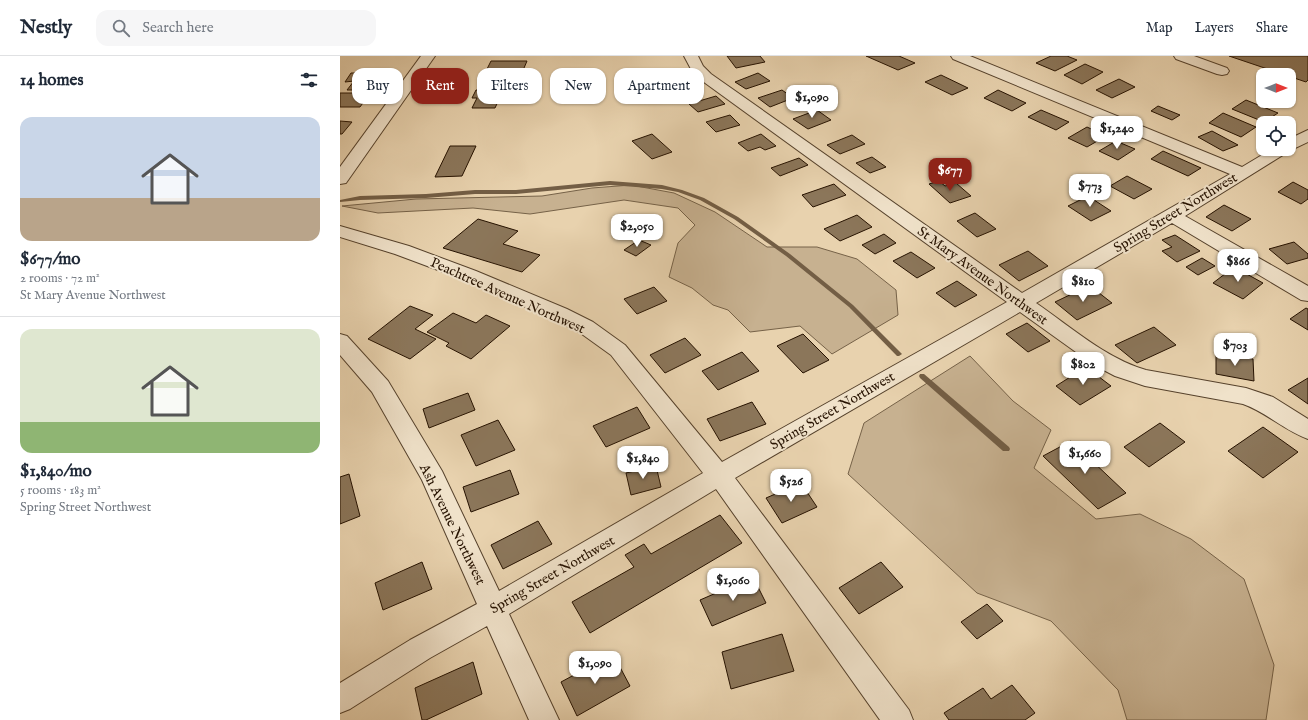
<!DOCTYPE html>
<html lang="en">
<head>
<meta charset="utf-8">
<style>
  body { margin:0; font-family:"IM FELL English",serif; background:#f6f6f7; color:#1f2937; height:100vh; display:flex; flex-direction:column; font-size:15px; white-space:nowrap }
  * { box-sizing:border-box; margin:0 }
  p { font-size:13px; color:#747a83 }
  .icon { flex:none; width:22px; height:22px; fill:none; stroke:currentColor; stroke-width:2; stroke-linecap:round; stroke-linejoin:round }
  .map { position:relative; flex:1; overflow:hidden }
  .sheet { display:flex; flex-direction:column; background:#fff; width:340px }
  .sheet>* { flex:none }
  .banner { position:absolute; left:12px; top:12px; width:380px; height:36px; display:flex; gap:8px }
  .needle { width:26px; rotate:90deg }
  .controls { position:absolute; left:916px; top:12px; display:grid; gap:8px }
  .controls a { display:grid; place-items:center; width:40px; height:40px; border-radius:8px; background:#fff; box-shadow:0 1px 3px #0004; font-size:20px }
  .price { position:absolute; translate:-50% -34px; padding:0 9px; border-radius:8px; background:#fff; color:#222; font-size:13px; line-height:26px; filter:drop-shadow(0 1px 2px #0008) }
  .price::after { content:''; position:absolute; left:50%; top:24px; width:12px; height:9px; margin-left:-6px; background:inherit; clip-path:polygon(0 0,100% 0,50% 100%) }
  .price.on { background:#8f2418; color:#fff }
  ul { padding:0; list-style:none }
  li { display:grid; align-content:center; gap:8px; height:212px; padding:0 20px }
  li+li { border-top:1px solid #e0e1e3 }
  li span { display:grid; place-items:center; height:124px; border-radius:12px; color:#555 }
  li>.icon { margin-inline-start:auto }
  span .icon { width:72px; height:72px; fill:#fffc; stroke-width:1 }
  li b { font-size:17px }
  h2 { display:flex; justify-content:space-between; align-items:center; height:48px; padding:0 20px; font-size:17px }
  .chip { padding:0 14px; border-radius:12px; background:#fff; box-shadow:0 1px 3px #0004; font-size:14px; line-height:36px }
  .chip.on { background:#8f2418; color:#fff }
  header { display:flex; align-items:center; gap:24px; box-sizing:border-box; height:56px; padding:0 20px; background:#fff; border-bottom:1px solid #e0e1e3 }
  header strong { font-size:19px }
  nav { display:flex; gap:22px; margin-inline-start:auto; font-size:14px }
  .search { width:280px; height:36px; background:#f6f6f7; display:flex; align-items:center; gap:10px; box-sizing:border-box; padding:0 14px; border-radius:12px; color:#747a83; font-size:15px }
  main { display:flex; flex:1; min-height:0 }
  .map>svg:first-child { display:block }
</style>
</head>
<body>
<header>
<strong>Nestly</strong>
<div class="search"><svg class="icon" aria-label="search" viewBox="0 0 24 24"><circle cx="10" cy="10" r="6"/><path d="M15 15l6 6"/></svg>Search here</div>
<nav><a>Map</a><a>Layers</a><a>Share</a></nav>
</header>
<main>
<section class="sheet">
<h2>14 homes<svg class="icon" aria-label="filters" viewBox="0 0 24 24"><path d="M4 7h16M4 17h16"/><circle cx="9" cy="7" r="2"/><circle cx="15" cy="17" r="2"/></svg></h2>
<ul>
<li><span style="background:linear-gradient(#c9d6e8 65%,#b9a48a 0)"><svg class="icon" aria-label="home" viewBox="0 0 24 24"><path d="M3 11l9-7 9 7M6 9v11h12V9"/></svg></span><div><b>$677/mo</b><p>2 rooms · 72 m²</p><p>St Mary Avenue Northwest</p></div></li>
<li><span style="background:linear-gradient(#dfe7d0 75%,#8fb573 0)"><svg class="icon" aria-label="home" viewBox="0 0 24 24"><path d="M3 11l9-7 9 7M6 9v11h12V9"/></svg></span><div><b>$1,840/mo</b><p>5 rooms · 183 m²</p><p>Spring Street Northwest</p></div></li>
</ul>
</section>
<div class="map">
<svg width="968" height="664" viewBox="0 0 968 664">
  <rect width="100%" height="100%" fill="#e8d2ae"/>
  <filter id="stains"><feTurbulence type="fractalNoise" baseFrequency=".005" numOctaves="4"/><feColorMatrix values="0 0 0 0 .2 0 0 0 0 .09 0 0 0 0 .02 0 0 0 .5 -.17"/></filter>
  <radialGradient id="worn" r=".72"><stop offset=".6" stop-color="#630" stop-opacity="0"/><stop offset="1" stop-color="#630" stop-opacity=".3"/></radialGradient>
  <g fill="#c7b190" stroke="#766248">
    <path d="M291,129L334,137L375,156L427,191H477L517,203L556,234L558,259L492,298L460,270L410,276L388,254L373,249L352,232L329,221L338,187L355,169L338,152L284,144L190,158L133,152L38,157L2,150L76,143L202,140L252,132Z"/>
    <path d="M630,300L673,345L711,374L694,412L756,463L800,458L851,483L904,523L934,609L926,664H787L778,634L711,565L637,537L508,418L524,367Z"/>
  </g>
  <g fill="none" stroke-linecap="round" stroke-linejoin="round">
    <g fill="#735e45" fill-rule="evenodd">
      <path d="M270,125L322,129L342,134L364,142L398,161L450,198L513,249L562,298L559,300H557L509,251L446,200L394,163L360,144L338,136L322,133L270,129L176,138H135L86,142L20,144L0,146V144L20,140L86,138L135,134H176Z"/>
      <path d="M580,318H584L669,391L670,393L669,395H663L580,322L579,320Z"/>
    </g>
  </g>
  <g fill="#8b765a" stroke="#261200">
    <path d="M387,0H420L425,6L396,12Z"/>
    <path d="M526,0H559L575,7L558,14Z"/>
    <path d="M711,0H727L737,4L715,15L696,7Z"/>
    <path d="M889,0H968V24L966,26Z"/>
    <path d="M151,5H187L181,19H144Z"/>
    <path d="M745,8L763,16L742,28L724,19Z"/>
    <path d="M11,17H44L34,31H22L19,34H7L14,25L5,26Z"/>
    <path d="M418,17L430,25L406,33L395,26Z"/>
    <path d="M601,19L628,32L612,39L585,26Z"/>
    <path d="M779,23L795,31L772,42L756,34Z"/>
    <path d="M147,24H168L155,52H132L137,42H132L136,34H142Z"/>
    <path d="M442,34L453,42L430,51L418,42Z"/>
    <path d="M658,34L686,47L672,55L644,42Z"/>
    <path d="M0,37H30L20,51H0Z"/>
    <path d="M376,40L385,48L358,56L349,48Z"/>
    <path d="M906,44L938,57L924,66L892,53Z"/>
    <path d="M818,50L840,59L832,64L811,55Z"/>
    <path d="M477,54L491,64L468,73L453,63Z"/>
    <path d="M701,54L729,66L716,74L688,61Z"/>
    <path d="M883,57L916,71L901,81L869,67Z"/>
    <path d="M390,59L400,69L376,76L366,66Z"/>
    <path d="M0,65L12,66L2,78H0Z"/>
    <path d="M747,71L766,80L747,91L728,82Z"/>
    <path d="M872,75L898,89L883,95L858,81Z"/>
    <path d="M312,78L332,96L312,103L292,85Z"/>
    <path d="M421,78L436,90L425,94L420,91L408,95L398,87Z"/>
    <path d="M512,79L525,88L500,98L487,89Z"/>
    <path d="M776,85L795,93L778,104L759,95Z"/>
    <path d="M110,90H136L122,120L95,121Z"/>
    <path d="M823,95L861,112L848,120L811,103Z"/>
    <path d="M532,101L546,111L530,117L516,107Z"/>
    <path d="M459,102L468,109L440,120L431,112Z"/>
    <path d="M787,120L812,133L794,143L770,130Z"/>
    <path d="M599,125L605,130L616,127L631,140L610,147L589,128Z"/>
    <path d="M953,126L968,134V143L961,148L938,136Z"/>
    <path d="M494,128L506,139L473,151L462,139Z"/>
    <path d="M748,140L771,155L751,165L728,150Z"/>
    <path d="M884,149L911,163L892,175L866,161Z"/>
    <path d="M635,157L656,173L637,181L617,165Z"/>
    <path d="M517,159L532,171L500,185L484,173Z"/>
    <path d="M138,163L178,175L163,188L200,199L182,216L103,192Z"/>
    <path d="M544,178L556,187L535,198L522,189Z"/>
    <path d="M835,179L860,195L837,206L822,195L832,191L822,184Z"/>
    <path d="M299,184L311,189L296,200L284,194Z"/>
    <path d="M954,186L968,198V202L947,208L929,193Z"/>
    <path d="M688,195L708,210L679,225L659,209Z"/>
    <path d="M571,196L595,212L577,222L553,205Z"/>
    <path d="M862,202L875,210L858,219L846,211Z"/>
    <path d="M894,211L923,227L903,243L873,227Z"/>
    <path d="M617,225L637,239L615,251L596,237Z"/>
    <path d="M314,231L327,245L297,258L284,243Z"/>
    <path d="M754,233L772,247L737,264L715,246L740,234L745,238Z"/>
    <path d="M70,250L93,259L75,273L96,283L70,303L28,283Z"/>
    <path d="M966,252L968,253V274L950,263Z"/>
    <path d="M113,257L136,267L146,259L170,270L131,303L106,290L109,287L87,276Z"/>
    <path d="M687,267L710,285L688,296L666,278Z"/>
    <path d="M814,271L836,289L797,307L775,289Z"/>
    <path d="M463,278L489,304L463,317L437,290Z"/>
    <path d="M345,282L361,299L325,317L310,299Z"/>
    <path d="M402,296L419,315L378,334L362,315Z"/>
    <path d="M876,297L913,303L914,325L876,318Z"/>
    <path d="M746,311L771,330L740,349L716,330Z"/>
    <path d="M968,322V348L948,334Z"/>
    <path d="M128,337L135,354L89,372L83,353Z"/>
    <path d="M412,346L426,368L380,385L367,363Z"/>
    <path d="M297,351L310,372L266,391L253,370Z"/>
    <path d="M158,364L175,394L136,410L121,379Z"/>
    <path d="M820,367L845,386L809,411L784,391Z"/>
    <path d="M923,371L958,396L923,422L888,395Z"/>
    <path d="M731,385L786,437L758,453L703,400Z"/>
    <path d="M316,410L321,431L291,439L286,417Z"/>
    <path d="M170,414L179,438L131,456L123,431Z"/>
    <path d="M9,418L20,460L0,468V421Z"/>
    <path d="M461,427L477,451L442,467L426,442Z"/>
    <path d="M380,459L402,487L250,577L232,546L294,511L285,499L304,488L311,498Z"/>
    <path d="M198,465L212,488L163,513L151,489Z"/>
    <path d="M82,506L92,533L43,554L35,527Z"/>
    <path d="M541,506L563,531L519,558L499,532Z"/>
    <path d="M413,521L426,547L372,570L360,544Z"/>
    <path d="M647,548L663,565L637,583L621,566Z"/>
    <path d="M442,578L454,615L391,633L382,596Z"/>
    <path d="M273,598L290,630L237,660L221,626Z"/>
    <path d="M133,606L142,638L86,664H82L75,632Z"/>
    <path d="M672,629L695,657L685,664H609L604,657L643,632L651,643Z"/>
  </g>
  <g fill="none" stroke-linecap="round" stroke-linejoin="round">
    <g stroke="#56422c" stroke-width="2">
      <g id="minor">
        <path d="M81,0H95L6,127L0,128V111Z"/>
        <path d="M344,0H358L363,10L371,18L682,237L890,118L613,3L611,0H630L902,111L932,93H949V83L968,74V86L951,94L845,160L968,230V245L961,244L832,167L696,247C731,271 765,302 806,314L906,332L933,341L968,363V383C945,375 926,356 903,348L805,330L775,320L754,309L680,256L395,422L569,654L573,664H540L376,433L169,558L219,664H189L147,570L90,602L10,653L0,657V627L70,584L137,548L82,424L32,336L0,299V278L7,280L48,325L102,415L159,535L363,417L271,299L239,276L213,263L122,223L55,198L0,181V170L69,190L136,215L227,253L253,266L285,289L382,406L667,246L361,24L352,15Z"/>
        <path d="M834,0H854L887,12L889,15L887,18L882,19L877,18L836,3Z"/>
      </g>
    </g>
    <use href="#minor" fill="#f0e2ca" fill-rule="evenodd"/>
  </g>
  <g text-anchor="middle" stroke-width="4" stroke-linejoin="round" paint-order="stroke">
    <g font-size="14" fill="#261200" stroke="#f0e2ca">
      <text transform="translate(835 156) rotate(-31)" y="5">Spring Street Northwest</text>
      <text transform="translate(643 219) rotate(36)" y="5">St Mary Avenue Northwest</text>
      <text transform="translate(168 239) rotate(24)" y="5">Peachtree Avenue Northwest</text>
      <text transform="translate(492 354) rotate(-30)" y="5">Spring Street Northwest</text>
      <text transform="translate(113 468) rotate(64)" y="5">Ash Avenue Northwest</text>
      <text transform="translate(212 518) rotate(-30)" y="5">Spring Street Northwest</text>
    </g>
  </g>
  <rect width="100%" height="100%" filter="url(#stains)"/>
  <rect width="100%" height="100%" fill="url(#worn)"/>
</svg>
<div class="controls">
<a><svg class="needle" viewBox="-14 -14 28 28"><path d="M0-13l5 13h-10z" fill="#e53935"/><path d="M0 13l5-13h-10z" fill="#747a83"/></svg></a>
<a><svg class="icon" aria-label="locate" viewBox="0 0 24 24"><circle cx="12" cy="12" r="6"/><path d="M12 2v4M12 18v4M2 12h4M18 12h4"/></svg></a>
</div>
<b class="price" style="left:472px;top:63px">$1,090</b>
<b class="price" style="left:777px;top:94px">$1,240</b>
<b class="price on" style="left:610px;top:136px">$677</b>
<b class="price" style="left:750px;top:152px">$773</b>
<b class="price" style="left:297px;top:192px">$2,050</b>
<b class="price" style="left:898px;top:227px">$866</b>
<b class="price" style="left:743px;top:247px">$810</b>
<b class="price" style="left:895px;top:311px">$703</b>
<b class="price" style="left:743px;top:330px">$802</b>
<b class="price" style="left:745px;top:419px">$1,660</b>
<b class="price" style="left:303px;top:424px">$1,840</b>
<b class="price" style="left:451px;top:447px">$526</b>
<b class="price" style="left:393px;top:546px">$1,060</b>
<b class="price" style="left:255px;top:629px">$1,090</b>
<div class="banner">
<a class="chip">Buy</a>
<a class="chip on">Rent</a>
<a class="chip">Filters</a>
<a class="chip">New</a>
<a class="chip">Apartment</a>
</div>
</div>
</main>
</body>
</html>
